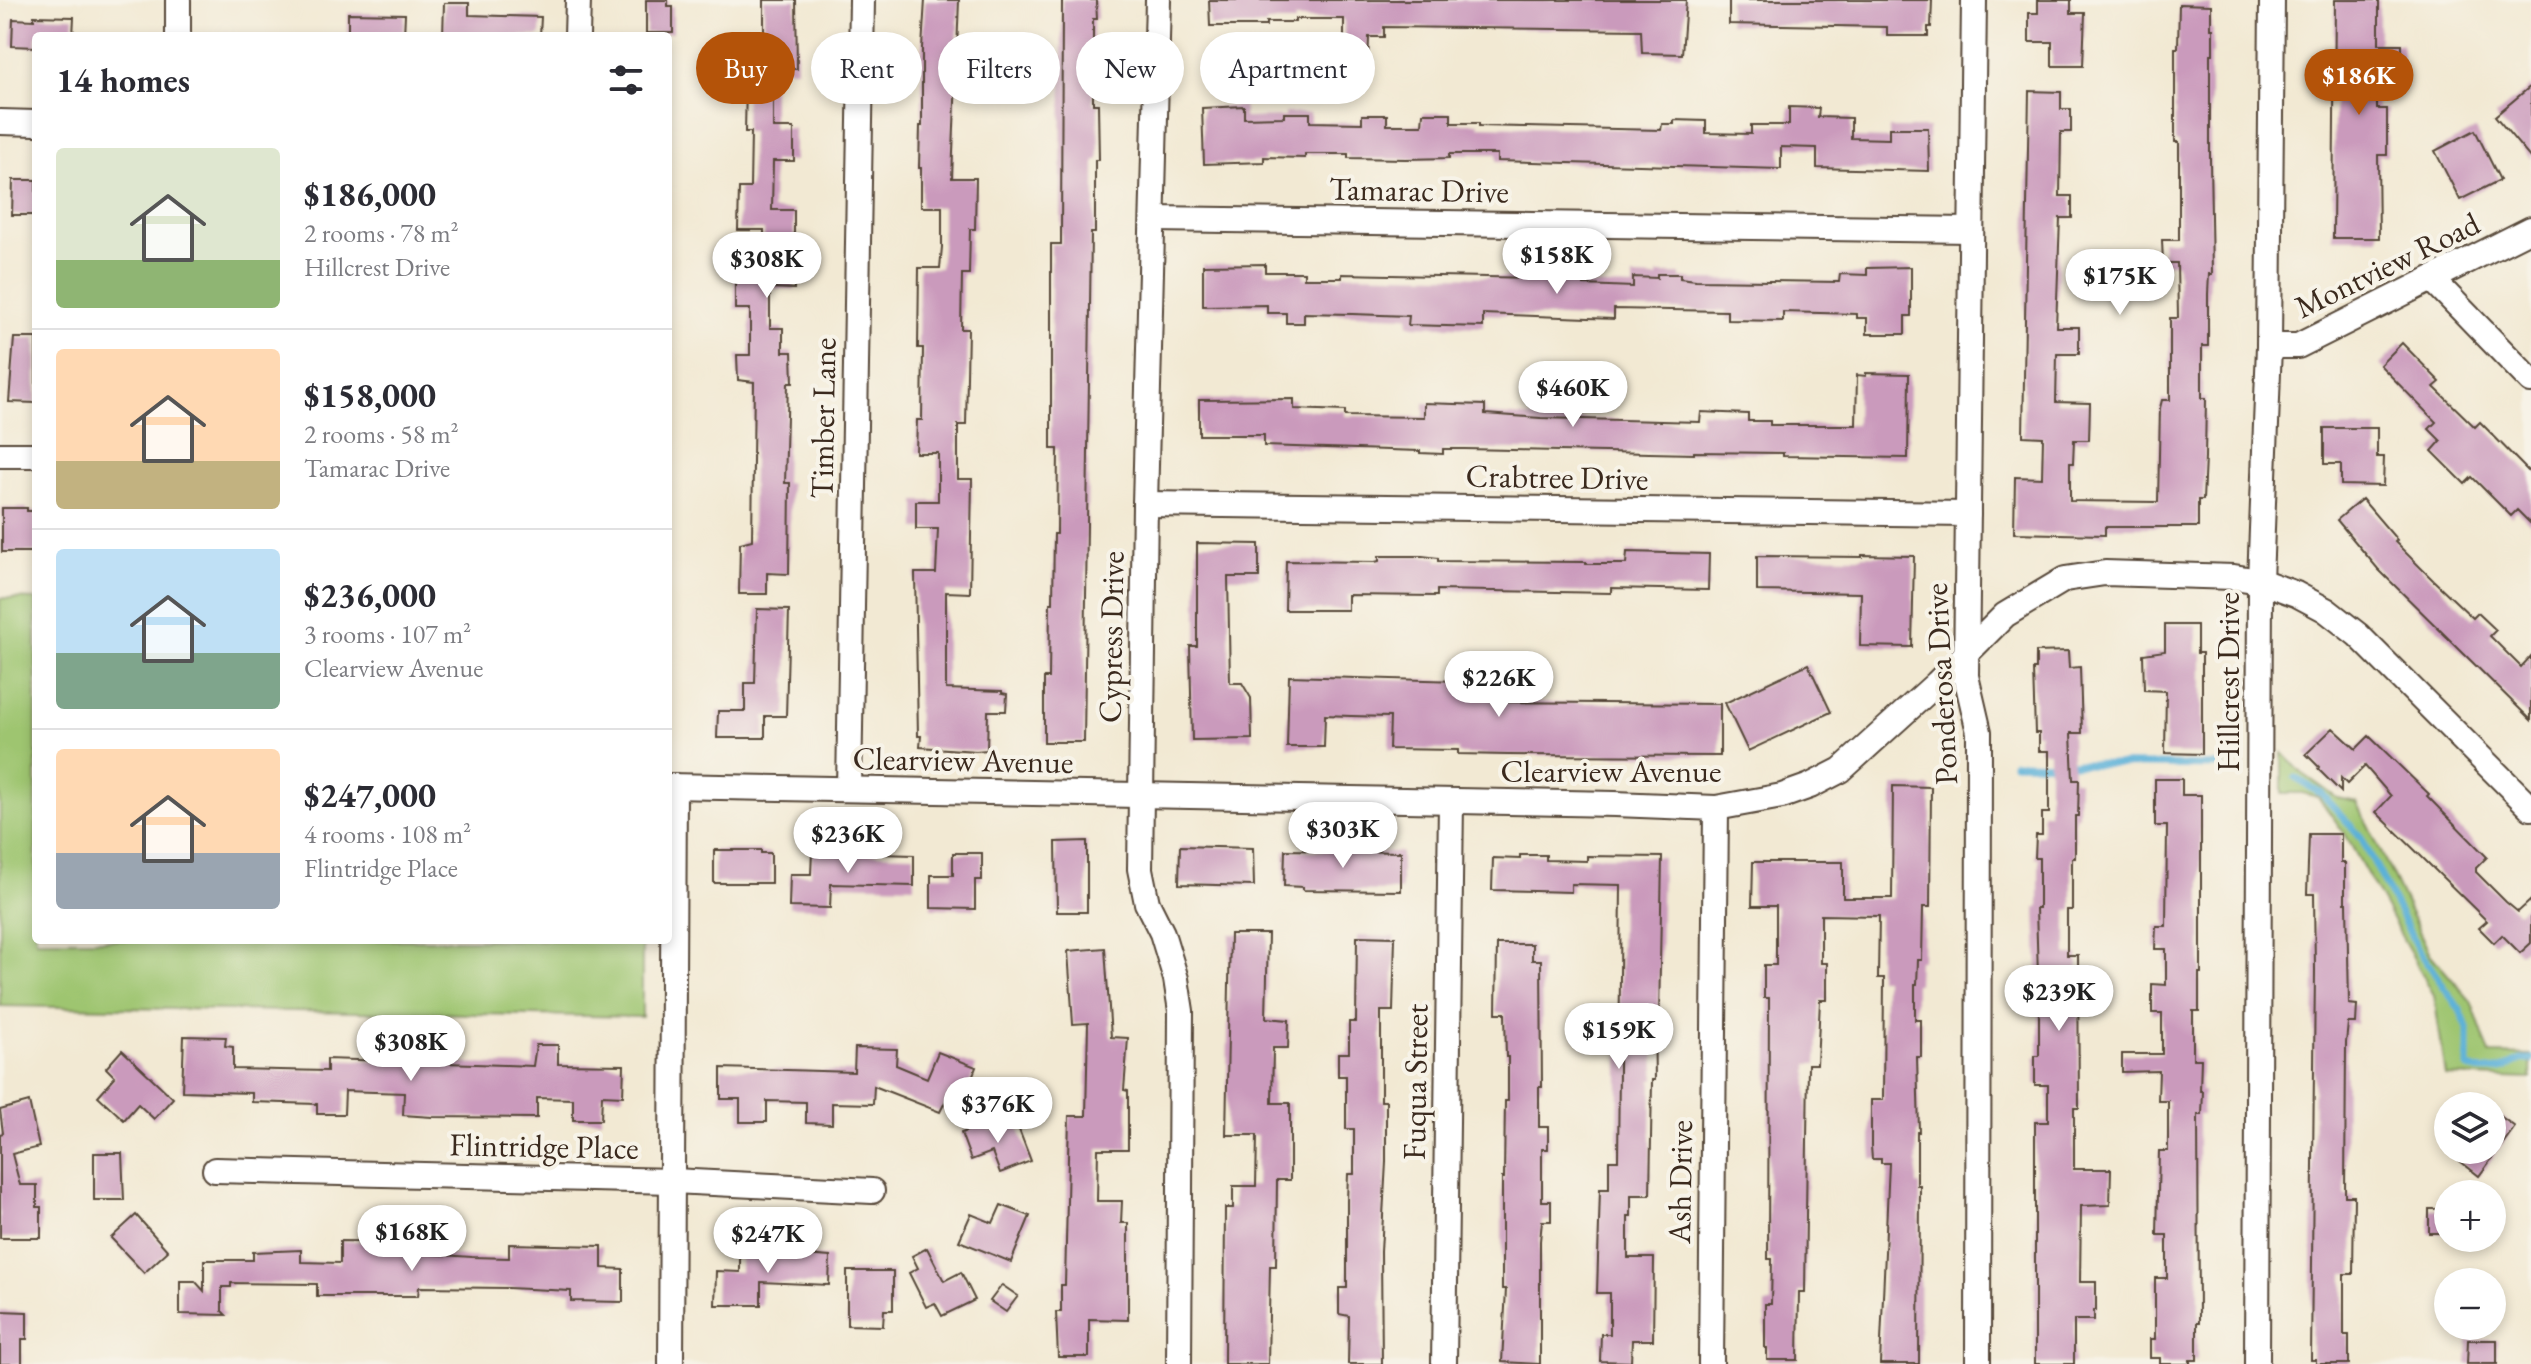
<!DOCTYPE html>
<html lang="en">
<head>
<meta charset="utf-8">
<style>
  body { margin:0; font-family:"EB Garamond",serif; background:#f7f7f7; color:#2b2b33; height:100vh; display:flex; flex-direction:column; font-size:30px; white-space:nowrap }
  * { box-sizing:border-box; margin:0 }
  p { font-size:26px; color:#7c7c81 }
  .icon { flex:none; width:44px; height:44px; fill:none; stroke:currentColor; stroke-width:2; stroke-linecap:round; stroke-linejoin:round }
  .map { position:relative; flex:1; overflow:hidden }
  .panel { position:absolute; left:32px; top:32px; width:640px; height:912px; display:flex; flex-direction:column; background:#fff; border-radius:8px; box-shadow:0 4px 12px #0003 }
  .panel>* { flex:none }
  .banner { position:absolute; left:696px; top:32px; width:760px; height:72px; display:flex; gap:16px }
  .buttons { position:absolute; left:2434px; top:1092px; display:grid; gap:16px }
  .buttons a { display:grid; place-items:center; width:72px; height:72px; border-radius:50%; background:#fff; box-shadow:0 4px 12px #0003; font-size:40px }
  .price { position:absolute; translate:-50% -68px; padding:0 18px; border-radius:28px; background:#fff; color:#222; font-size:26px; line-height:52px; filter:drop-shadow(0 2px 4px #0008) }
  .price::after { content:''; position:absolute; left:50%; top:48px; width:24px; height:18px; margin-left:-12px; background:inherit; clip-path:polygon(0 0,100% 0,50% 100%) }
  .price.active { background:#b45309; color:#fff }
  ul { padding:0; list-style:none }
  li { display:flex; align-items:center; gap:24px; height:200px; padding:0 24px }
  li+li { border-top:2px solid #e1e1e2 }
  li span { display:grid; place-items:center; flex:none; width:224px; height:160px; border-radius:8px; color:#555 }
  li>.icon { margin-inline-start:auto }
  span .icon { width:96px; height:96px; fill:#fffc; stroke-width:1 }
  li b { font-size:34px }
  h2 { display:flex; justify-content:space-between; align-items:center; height:96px; padding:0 24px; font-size:34px }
  .tag { padding:0 28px; border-radius:36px; background:#fff; box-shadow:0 4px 12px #0003; font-size:28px; line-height:72px }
  .tag.active { background:#b45309; color:#fff }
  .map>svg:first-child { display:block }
</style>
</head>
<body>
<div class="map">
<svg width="2531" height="1364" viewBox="0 0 2531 1364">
  <rect width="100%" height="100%" fill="#f7f3e8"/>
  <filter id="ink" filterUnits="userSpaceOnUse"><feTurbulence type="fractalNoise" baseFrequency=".0125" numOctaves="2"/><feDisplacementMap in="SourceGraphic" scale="16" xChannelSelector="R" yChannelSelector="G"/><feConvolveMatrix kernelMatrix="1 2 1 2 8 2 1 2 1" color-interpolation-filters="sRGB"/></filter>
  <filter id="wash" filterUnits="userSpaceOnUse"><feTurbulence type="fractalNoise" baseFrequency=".006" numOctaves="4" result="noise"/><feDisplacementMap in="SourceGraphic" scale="32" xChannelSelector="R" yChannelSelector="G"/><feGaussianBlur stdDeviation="1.8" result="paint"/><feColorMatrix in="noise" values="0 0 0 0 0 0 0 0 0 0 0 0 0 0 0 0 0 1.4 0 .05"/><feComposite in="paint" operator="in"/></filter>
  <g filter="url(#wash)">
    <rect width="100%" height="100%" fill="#f2e9d3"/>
    <g fill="#9ec570" stroke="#6c7847" stroke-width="2">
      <path d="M0,598L36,599V940H642V1017L0,1006Z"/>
      <path d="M2282,752L2302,773L2337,798L2357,802L2430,954L2471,1001L2490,1054L2531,1055V1079L2446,1076L2434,995L2345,834L2318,797L2302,793H2282Z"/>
    </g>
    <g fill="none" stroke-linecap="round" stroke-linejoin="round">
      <g stroke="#5cb1d8" stroke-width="7">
        <path d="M2014,763L2221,766"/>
        <path d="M2295,778L2322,794L2361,837L2418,949L2460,1010L2468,1029V1068C2481,1071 2494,1073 2507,1067C2517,1062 2519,1059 2531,1059"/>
      </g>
    </g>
    <g id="blocks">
      <g fill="#ca9abc">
        <path d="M646,0H668V6H673V33H646Z"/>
        <path d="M764,0H796L797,69H775L773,91V128H794V161H773L772,210H794V289L770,288V328H783V352H792L793,383H788L785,483H790L789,574L767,573V594H739L740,543L752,540L754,382L738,380L737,355H750V309H735V267H764V230H738L739,188H750L751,132H745L747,37L764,35Z"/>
        <path d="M925,0H959L952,178H976L975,229H970L969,274H962L961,329H968L966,425H958V479H972L970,593L946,592V689L1002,691V693L1007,694L1006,711H988L987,750L976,751L920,747L921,736H918L915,573H936L938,529H916V501H938V453H916L917,420H922L923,348H918L919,268H940L942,247V207H921V168H919L920,126H922V48Z"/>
        <path d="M1062,0H1096L1097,19H1093V104H1098L1099,160H1095V233H1091L1084,742H1044V678H1049L1050,603H1053L1054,534H1057L1058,449H1051V244H1061Z"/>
        <path d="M1209,0H1686L1682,54L1642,53L1641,30L1384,27V37H1369L1368,66H1344V19H1295V22H1266V26H1210Z"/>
        <path d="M1729,0H1932L1931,27H1928V36H1887V27L1729,24Z"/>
        <path d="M2038,0H2071V13H2085L2083,66H2052V42H2029V13H2038Z"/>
        <path d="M2335,0H2379V44H2402V73H2377V109H2387V155H2378L2379,238H2333Z"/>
        <path d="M444,3H469V15L541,17L540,36H443Z"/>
        <path d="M2179,4L2211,5V29H2213V54H2210V160L2212,274H2209L2208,294V346H2202V398H2206L2205,458L2203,500H2198V527H2105V535L2014,533L2015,477L2042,478L2043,437L2023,436L2029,91L2061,92V109H2071V132H2061L2060,196H2072V218H2060L2056,327H2079V354H2057L2056,402L2090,403L2089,440H2074L2073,463H2070V501L2158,502L2160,408L2162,400H2170V318H2178L2177,263H2163L2162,240H2179V142H2175V48H2178Z"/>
        <path d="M348,13L405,14L404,36H348Z"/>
        <path d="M34,16L74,17L73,36H36V47L12,46L13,19L34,20Z"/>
        <path d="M2531,86V159L2495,116Z"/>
        <path d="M1244,106V118L1284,117V113H1310V122L1362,123V115H1387V125H1422L1423,113H1451V123H1479V126L1661,130L1662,124H1674V120L1706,121V133L1751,134V125H1789V107L1819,108L1818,117L1851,118V138L1889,139V128H1928L1929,171L1817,168V148L1781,147V169L1497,161V154H1449V158L1406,159L1348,158V154H1305V158L1264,157V162L1204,164L1202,108Z"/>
        <path d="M2475,130L2500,180L2460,200L2435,151Z"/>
        <path d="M13,180H36V215H12Z"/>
        <path d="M1265,264V272H1304V278H1342V274L1541,278L1584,281V285L1633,287V277L1657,278V274H1680V278L1696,280L1839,282L1840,274L1867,275V268L1911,267V316H1905V334H1867V318H1857V314L1783,312V321L1727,320V311L1614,309V319L1483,314V327L1408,325L1409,316L1352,314L1304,313V323H1286V313H1267V305L1203,306V265Z"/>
        <path d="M14,338H36V403L9,402Z"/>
        <path d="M2402,343L2440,382L2434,387L2475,427L2480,422L2531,474V524L2517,510L2511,516L2472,477L2465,484L2432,451L2441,441L2429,429L2436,422L2380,365Z"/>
        <path d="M1866,373L1909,374L1908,458L1783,456V453L1694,452V454L1465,449H1443V454L1420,453V451L1264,446V435H1199V400L1294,399V409L1345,411V416L1424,417V403L1485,405V414L1541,418L1700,422L1701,412L1748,414V421H1770V425H1856L1857,375L1866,376Z"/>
        <path d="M2324,428H2377V457H2384L2383,486L2341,485V464H2324Z"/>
        <path d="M2362,499L2397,540L2395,542L2433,580L2473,618L2478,613L2496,630L2490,636L2521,667L2531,656V720L2378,569L2337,520Z"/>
        <path d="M2,508H27V511H36V552H2Z"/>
        <path d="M1197,543L1259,544V577H1228L1230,683H1242L1251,698L1252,739L1192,740L1190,646H1197Z"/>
        <path d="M1627,552L1709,554L1708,590L1611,588V593L1437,590V596L1348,595V610H1285L1286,561L1375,562L1379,561V556H1422L1438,558V561L1586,562V564H1626Z"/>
        <path d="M1862,555L1914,556L1912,647L1860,646L1861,593L1757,591V556L1862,557Z"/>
        <path d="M757,609L789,610L786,716H765V738H717L718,711H745V683H755Z"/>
        <path d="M2165,625H2197V653H2202V754L2165,753L2166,691L2144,690L2143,654L2165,651Z"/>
        <path d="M2068,651L2069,668L2080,667L2082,733H2071L2073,780H2079L2078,816H2075V858H2072V910H2067V955H2078L2079,1108H2074V1169H2111L2110,1205L2081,1206L2080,1282H2096V1310H2094V1320H2074V1364H2035V1122H2048V1085H2035V1056H2039V1011H2032V976H2038L2036,908H2039V858H2035L2036,835H2042V813H2049V751H2039V733H2035L2033,669H2036V652Z"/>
        <path d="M1808,664L1831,712L1748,751L1725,703Z"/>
        <path d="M1459,672H1495L1494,702L1720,704V756L1508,755L1458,754V750L1389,749L1390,717L1351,716L1325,715L1324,747H1287L1289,676L1459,681Z"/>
        <path d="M2333,728L2356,749L2369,736L2429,794L2427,796L2487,857L2476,868V872L2506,902L2518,912L2531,900V943L2520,953L2502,935L2494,943L2479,928L2487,921L2376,812L2391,796L2365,766L2347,784L2341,778V792L2318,769L2319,767L2306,754Z"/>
        <path d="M2155,779H2182V795H2201V973H2199V1011H2193V1059H2201L2200,1091H2203L2202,1115H2198L2199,1323H2197V1360H2190V1364H2160V1358H2150V1339H2155V1278H2167V1235H2157L2159,1151H2168V1101H2158L2159,1071L2122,1072V1054H2162V1013H2152V984L2166,985V949H2155L2156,926H2166L2167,826H2155Z"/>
        <path d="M1893,786L1931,787L1930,907H1923L1922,960H1918L1917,984H1915V1020H1921V1057H1917L1919,1132H1917V1185H1920L1919,1364H1880L1889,1163H1881V1159H1872L1871,1146V1100H1883L1884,978H1878L1879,916L1821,915V963H1827V1000H1820L1817,1064H1808L1805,1292H1799L1798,1360H1767V1348H1765V1304H1771L1772,1259H1768L1769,998H1764V965H1776V906H1752L1753,862H1843V898H1892Z"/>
        <path d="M2309,834H2341V863H2345V903H2347L2349,1004L2357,1005L2356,1023H2348L2346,1043L2345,1196H2354L2353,1274H2344V1335H2349V1364H2316V1360H2311L2315,970L2314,894H2307Z"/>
        <path d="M1087,841V912H1057L1056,842Z"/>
        <path d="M1180,846L1253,848L1254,886L1179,884Z"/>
        <path d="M714,850H761V853H771V883H714Z"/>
        <path d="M1285,850L1401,852V891L1303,890V887L1284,886Z"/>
        <path d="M812,852L914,855V886L831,884L830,908L789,907L790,874H811Z"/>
        <path d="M953,853H982V880H975V909L931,908V875H953Z"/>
        <path d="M1520,855H1546V860L1587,861V856L1662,857L1659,1017H1654L1655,1080H1652L1650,1195H1631V1216H1628V1258H1654L1653,1340H1632L1631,1362L1600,1361L1601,1334H1610V1293H1597L1600,1189H1609V1160H1618L1621,885L1571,884V892L1492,890L1493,858L1520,859Z"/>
        <path d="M1230,934H1268L1266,1018L1289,1020L1288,1048H1273L1272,1103H1290V1180H1277L1276,1266H1270L1268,1364H1224L1225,1208H1233V1186H1256L1257,1135H1226Z"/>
        <path d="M1357,936L1395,937L1393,1011H1381V1101H1386V1162L1381,1252L1382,1364H1348L1349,1316L1339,1314V1288H1347V1201L1348,1174H1354V1129H1346V1076H1338V1053H1349V1022H1356Z"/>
        <path d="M1497,944H1532V960H1541L1542,1087H1539V1127H1548V1149H1542V1201H1551V1221H1542L1540,1241V1364L1502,1362L1506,1289H1502V1178H1504L1505,1101H1508V1057H1506L1505,1013H1496Z"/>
        <path d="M1105,948L1111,1037L1128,1038L1124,1090L1128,1091V1149H1098L1097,1201H1122L1121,1223H1128V1320L1089,1319V1357H1058L1056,1312H1061V1285H1065L1069,1116H1086L1088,1023L1073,1024L1068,951Z"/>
        <path d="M184,1036L226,1037L225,1046L233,1047V1069L327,1071V1059L533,1066L536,1045H558V1064L624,1065L623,1096L602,1095L601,1120H573V1099L537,1098V1118L432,1117L403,1115L404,1093L345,1091L344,1114H317V1104L252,1102V1093L182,1091Z"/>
        <path d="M855,1048L897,1049L896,1065L927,1078L938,1052L976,1067L964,1098L950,1092L940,1112L874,1086L873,1104L832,1103V1124L806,1123V1102L767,1101V1122H740V1099H721V1068L854,1072Z"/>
        <path d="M122,1050L173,1098L154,1119L138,1104L124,1120L98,1096L115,1077L106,1068Z"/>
        <path d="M29,1102L39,1147L12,1154L20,1185H37V1207H41V1238H0V1134L3,1133L0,1110Z"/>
        <path d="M2492,1110L2515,1127L2479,1176L2446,1150H2492Z"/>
        <path d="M1016,1122L1031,1161L1000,1173L992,1152L971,1160L961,1133L987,1123L990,1131Z"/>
        <path d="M94,1153H122L124,1200H94Z"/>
        <path d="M1001,1205L1030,1216L1011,1262L959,1241L971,1214L993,1223Z"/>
        <rect x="2429" y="1209" width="19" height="24"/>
        <path d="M136,1215L168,1251L144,1273L111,1238Z"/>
        <path d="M340,1241L428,1242V1254L472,1257L509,1258V1244L602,1246V1268L623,1269V1302L571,1301V1291L508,1288L419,1287L418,1296H317V1284L231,1283V1287H222V1311L226,1315L180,1314V1281H195L204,1291V1260H253V1252L301,1250V1262L340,1263Z"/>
        <path d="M927,1248L944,1281L961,1272L975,1300L942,1316L935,1303L926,1307L909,1273L918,1268L912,1256Z"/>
        <path d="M740,1250L830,1257L829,1285L761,1282V1305H715L716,1271L740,1272Z"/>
        <path d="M847,1271H893V1310H884L883,1326L847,1325Z"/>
        <path d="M1002,1285L1018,1296L1006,1312L990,1301Z"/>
        <path d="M0,1311L27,1312V1339H22V1364H0Z"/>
        <path d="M2468,1340H2497V1364H2467Z"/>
      </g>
    </g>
  </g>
  <g filter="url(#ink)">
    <use href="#blocks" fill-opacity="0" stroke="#564739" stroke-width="2"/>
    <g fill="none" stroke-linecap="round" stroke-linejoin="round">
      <g stroke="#564739" stroke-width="28">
        <g id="street">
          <path d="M1158,0L1145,504L1140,869L1147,903L1162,933L1176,979L1181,1011L1179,1364"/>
          <path d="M1974,0L1966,676L1979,732L1978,1364"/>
          <path d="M178,36V0"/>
          <path d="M577,36L578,0"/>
          <path d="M0,122L36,123"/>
          <path d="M1153,219L1971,230"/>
          <path d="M2433,280L2531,381"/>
          <path d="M2269,346H2298L2531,229"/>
          <path d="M0,455H36"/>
          <path d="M1145,504L1968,514"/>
          <path d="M668,786L1615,804L1716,808L1782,796L1810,786L1841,770L1937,683L2005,615L2065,579L2105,573L2234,577L2260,581L2296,594L2326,610L2358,635L2531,808"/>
          <path d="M849,789L862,0"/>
          <path d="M215,1170L673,1181L872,1191"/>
          <path d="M671,1364L674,786"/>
          <path d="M1444,1364L1451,801"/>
          <path d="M1711,1364L1716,808"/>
          <path d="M2257,1364L2260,581L2269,346L2272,0"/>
        </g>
      </g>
      <use href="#street" stroke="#fff" stroke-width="24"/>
    </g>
  </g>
  <g text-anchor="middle" stroke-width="8" stroke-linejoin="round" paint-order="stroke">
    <g font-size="32" fill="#3b2a1e" stroke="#f7f3e8">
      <text transform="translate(1419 190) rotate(1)" y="11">Tamarac Drive</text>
      <text transform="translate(2387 265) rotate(-26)" y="11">Montview Road</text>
      <text transform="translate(823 418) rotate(-89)" y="11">Timber Lane</text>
      <text transform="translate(1557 477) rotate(1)" y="11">Crabtree Drive</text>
      <text transform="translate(1111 637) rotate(-89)" y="11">Cypress Drive</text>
      <text transform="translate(2228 682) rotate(-90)" y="11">Hillcrest Drive</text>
      <text transform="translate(1941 684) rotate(-93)" y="11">Ponderosa Drive</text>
      <text transform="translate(963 760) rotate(1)" y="11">Clearview Avenue</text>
      <text x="1611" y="782">Clearview Avenue</text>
      <text transform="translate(1415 1082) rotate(-89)" y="11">Fuqua Street</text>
      <text transform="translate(544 1146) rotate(1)" y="11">Flintridge Place</text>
      <text transform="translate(1680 1182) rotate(-89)" y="11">Ash Drive</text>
    </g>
  </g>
</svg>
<div class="buttons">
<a><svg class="icon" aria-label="layers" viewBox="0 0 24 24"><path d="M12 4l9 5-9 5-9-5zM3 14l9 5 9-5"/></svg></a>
<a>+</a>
<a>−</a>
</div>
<b class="price active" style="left:2359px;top:117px">$186K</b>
<b class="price" style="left:1557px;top:296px">$158K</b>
<b class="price" style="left:767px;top:300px">$308K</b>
<b class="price" style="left:2120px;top:317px">$175K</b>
<b class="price" style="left:1573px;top:429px">$460K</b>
<b class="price" style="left:1499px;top:719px">$226K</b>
<b class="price" style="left:1343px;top:870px">$303K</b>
<b class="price" style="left:848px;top:875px">$236K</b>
<b class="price" style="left:2059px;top:1033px">$239K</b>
<b class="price" style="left:1619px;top:1071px">$159K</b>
<b class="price" style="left:411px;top:1083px">$308K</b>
<b class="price" style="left:998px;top:1145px">$376K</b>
<b class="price" style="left:412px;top:1273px">$168K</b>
<b class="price" style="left:768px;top:1275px">$247K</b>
<div class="banner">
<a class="tag active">Buy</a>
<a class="tag">Rent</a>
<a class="tag">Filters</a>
<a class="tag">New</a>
<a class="tag">Apartment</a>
</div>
<section class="panel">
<h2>14 homes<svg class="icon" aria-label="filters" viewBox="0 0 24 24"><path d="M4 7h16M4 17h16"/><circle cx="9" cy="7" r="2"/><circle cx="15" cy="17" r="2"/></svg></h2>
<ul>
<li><span style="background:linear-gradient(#dfe7d0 70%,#8fb573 0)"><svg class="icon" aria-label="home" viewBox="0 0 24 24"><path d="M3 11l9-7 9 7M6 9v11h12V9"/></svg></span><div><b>$186,000</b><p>2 rooms · 78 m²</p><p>Hillcrest Drive</p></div></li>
<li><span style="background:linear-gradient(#ffd9b3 70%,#c2b280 0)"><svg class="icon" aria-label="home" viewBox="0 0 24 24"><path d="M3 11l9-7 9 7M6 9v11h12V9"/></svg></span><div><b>$158,000</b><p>2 rooms · 58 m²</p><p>Tamarac Drive</p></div></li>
<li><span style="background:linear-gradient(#bfe0f5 65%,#7fa58c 0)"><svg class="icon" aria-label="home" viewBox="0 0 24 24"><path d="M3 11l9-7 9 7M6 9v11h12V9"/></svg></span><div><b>$236,000</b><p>3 rooms · 107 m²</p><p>Clearview Avenue</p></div></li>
<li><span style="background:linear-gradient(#ffd9b3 65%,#9aa5b1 0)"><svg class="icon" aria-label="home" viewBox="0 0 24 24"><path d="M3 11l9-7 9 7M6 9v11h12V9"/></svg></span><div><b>$247,000</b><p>4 rooms · 108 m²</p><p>Flintridge Place</p></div></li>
</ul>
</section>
</div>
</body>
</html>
